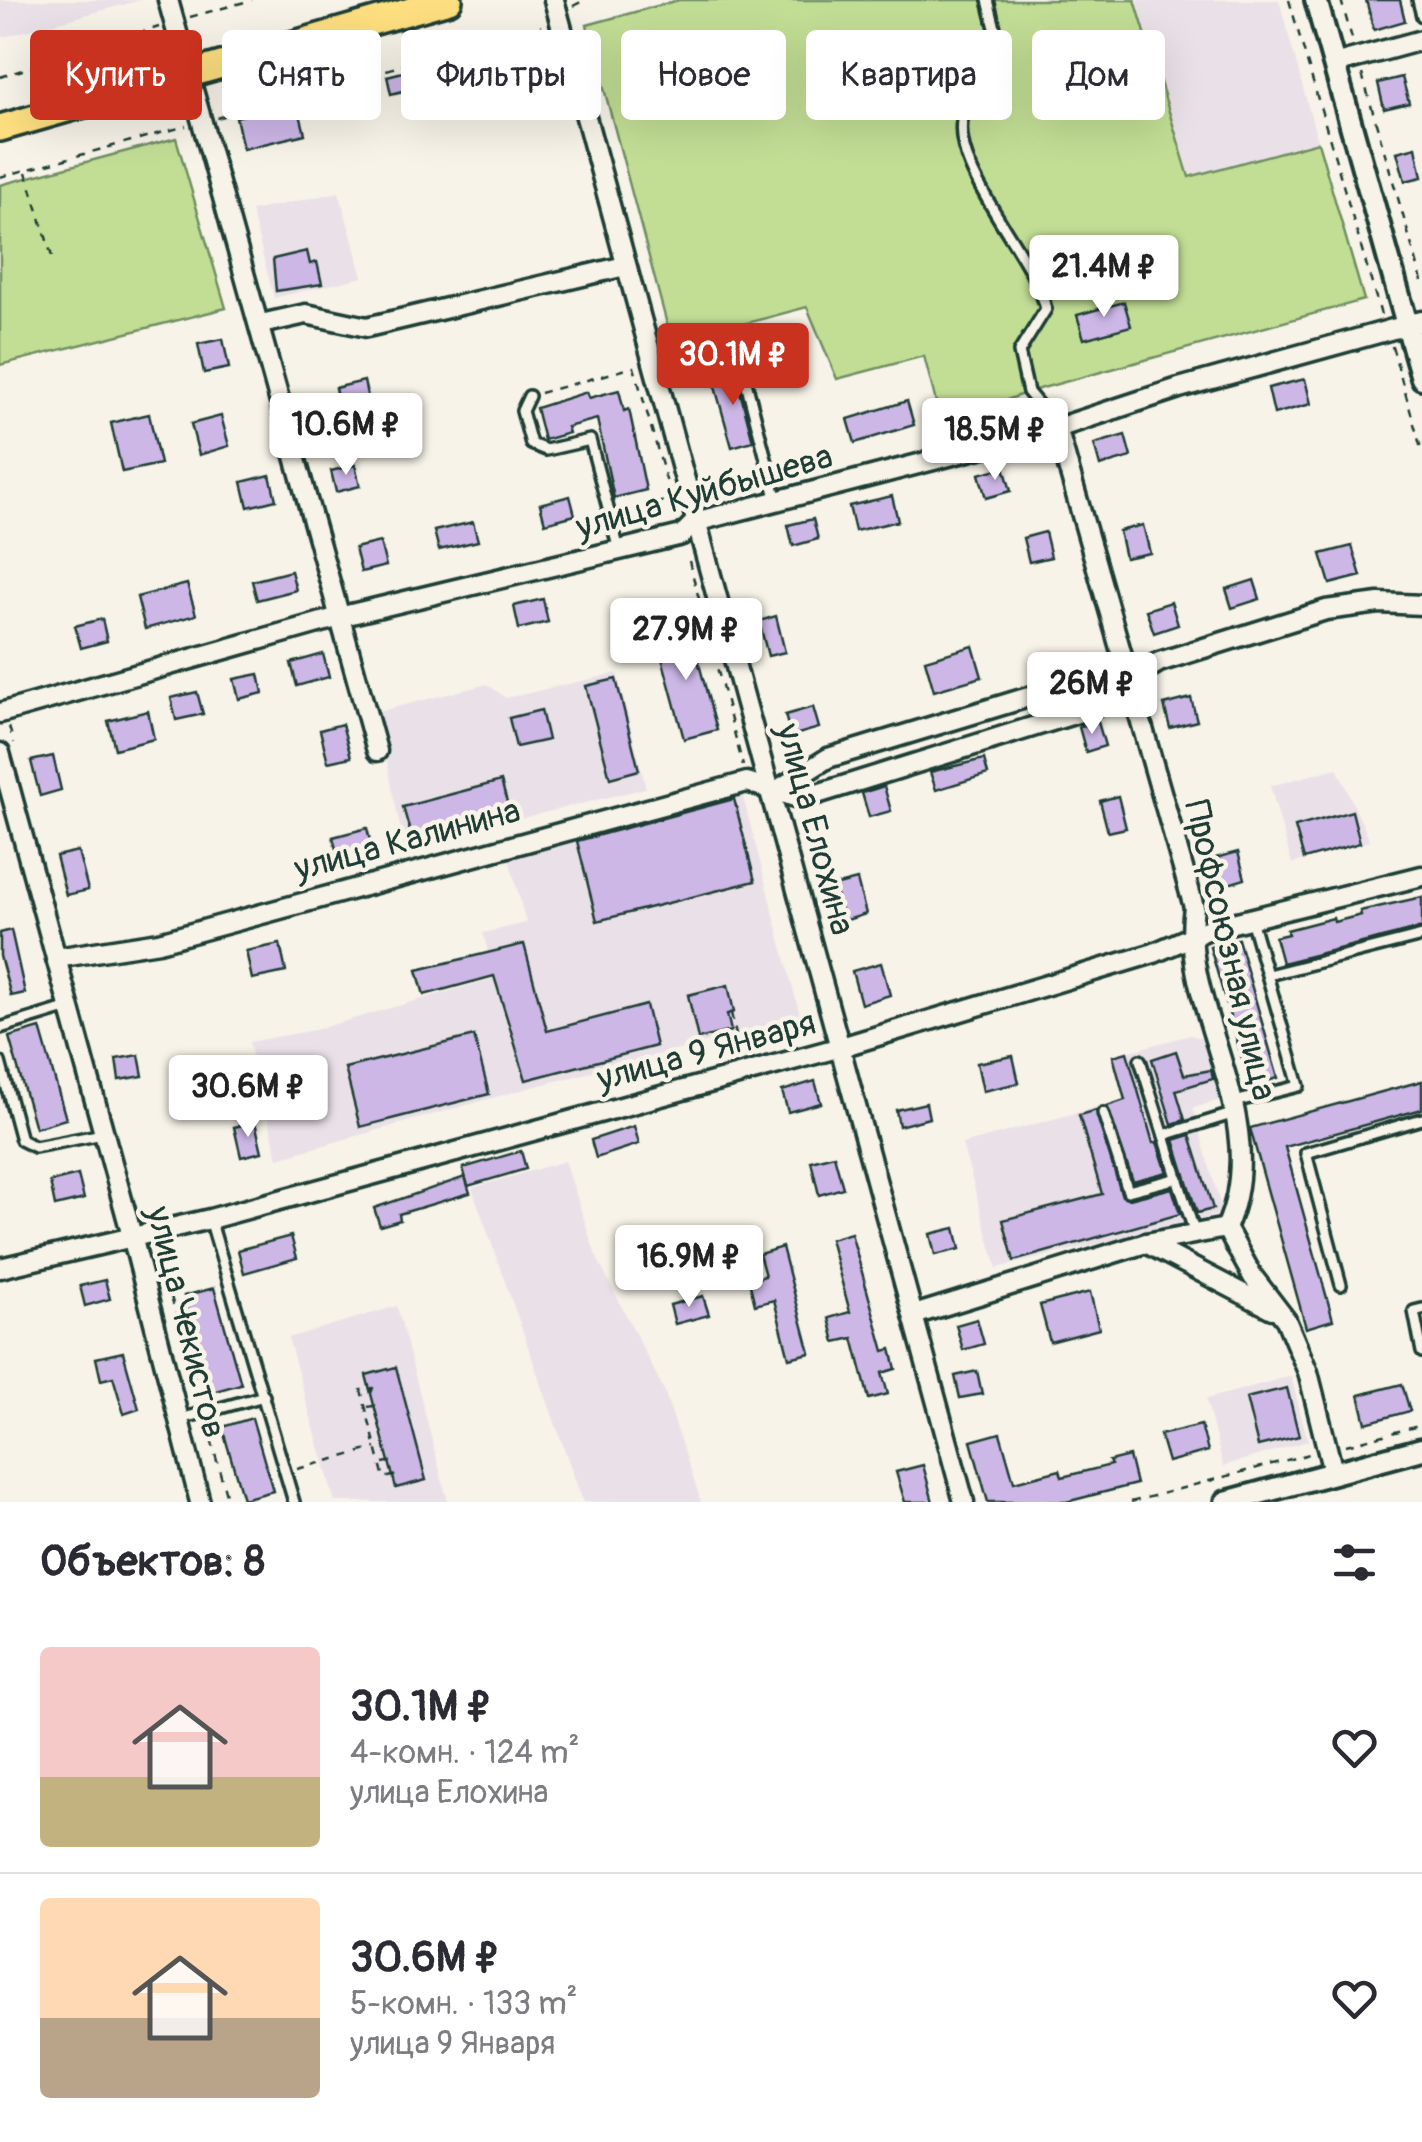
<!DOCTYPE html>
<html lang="ru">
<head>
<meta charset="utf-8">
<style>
  body { margin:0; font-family:Pangolin,sans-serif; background:#f2f2f3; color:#2b2b33; height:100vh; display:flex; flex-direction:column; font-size:38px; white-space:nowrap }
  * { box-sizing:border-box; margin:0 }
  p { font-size:32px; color:#7c7c81 }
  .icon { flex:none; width:55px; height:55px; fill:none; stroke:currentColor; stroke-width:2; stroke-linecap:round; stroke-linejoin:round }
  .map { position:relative; height:1502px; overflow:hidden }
  .drawer { display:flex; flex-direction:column; background:#fff; flex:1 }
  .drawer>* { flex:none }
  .top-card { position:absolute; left:30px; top:30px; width:1362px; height:90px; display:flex; gap:20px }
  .price { position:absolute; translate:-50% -85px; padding:0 22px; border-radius:10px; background:#fff; color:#222; font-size:32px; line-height:65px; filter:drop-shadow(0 2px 5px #0008) }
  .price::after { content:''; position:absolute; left:50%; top:60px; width:30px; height:22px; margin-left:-15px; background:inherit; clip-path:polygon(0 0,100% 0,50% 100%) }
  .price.active { background:#c8321e; color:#fff }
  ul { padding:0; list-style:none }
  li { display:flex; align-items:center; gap:30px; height:250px; padding:0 40px }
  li+li { border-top:2px solid #e1e1e2 }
  li span { display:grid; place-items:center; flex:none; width:280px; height:200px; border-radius:10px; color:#555 }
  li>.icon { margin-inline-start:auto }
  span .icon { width:120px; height:120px; fill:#fffc; stroke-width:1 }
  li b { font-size:42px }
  h2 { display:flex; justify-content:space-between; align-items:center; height:120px; padding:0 40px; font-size:42px }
  .pill { padding:0 35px; border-radius:10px; background:#fff; box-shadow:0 10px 40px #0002; font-size:35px; line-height:90px }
  .pill.active { background:#c8321e; color:#fff }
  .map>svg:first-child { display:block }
</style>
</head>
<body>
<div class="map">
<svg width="1422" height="1502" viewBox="0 0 1422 1502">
  <rect width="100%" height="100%" fill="#f7f3e8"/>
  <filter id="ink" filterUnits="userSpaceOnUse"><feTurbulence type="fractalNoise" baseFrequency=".01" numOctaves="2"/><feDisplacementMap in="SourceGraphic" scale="20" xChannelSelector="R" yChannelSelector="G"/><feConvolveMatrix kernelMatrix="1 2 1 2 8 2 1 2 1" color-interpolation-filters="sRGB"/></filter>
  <g filter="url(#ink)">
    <g fill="#eae1e8">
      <path d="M0,0H141L0,38Z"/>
      <path d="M1135,0H1279L1318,142L1190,177Z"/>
      <path d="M339,192L363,277L274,298L251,211Z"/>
      <path d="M617,673L646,788L404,847L377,712L487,684L506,698Z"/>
      <path d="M1337,768L1370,841L1292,864L1270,786Z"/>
      <path d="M742,793L801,1019L525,1089L278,1158L249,1042L314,1030L495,978L483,933L526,923L507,851Z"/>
      <path d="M1190,1035L1206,1039L1221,1100L1193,1108L1223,1214L997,1268L962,1144L1123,1100L1112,1056Z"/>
      <path d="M565,1161L596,1256L664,1390L701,1502H583L472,1188Z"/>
      <path d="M397,1306L448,1502H335L288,1338Z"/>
      <path d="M1291,1376L1308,1441L1223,1466L1206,1399Z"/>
    </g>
    <g fill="#c2de95" stroke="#708e64" stroke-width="2.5">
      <path d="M679,0H1135L1189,177L1318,142L1364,300L1028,392L942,425L924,356L837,379L807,307L672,343L587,25Z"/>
      <path d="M176,138L226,308L0,365V185Z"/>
    </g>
    <g fill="#cdb7e7" stroke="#1f3d34" stroke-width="2.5">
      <path d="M1366,0H1400L1405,21L1374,30Z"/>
      <path d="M526,42L531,58L483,72L478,55Z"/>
      <path d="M439,63L444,81L391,94L387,76Z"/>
      <path d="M1402,77L1409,103L1384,109L1378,83Z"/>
      <path d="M297,102L305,134L243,149L236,117Z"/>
      <path d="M1416,147L1422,177L1405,181L1397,152Z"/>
      <path d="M307,251L310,264L317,262L322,284L276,291L273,259Z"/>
      <path d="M1124,302L1131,326L1084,339L1077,315Z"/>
      <path d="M223,339L229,368L204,373L198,344Z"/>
      <path d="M739,369L737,380L753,441L732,447L712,376Z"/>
      <path d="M1305,379L1311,404L1274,414L1268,388Z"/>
      <path d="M364,381L369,404L340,411L335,388Z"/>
      <path d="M619,390L624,411L629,409L646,490L614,498L597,419L567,427L569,433L544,440L536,408L587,392L589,398Z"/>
      <path d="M907,401L914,425L855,443L848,419Z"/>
      <path d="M149,414L160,464L122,472L111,423Z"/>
      <path d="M221,416L229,446L199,455L191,424Z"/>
      <path d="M1125,435L1131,457L1100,466L1094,444Z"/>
      <path d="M355,465L360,486L336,492L331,471Z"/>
      <path d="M1004,467L1011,491L986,498L979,474Z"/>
      <path d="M270,475L276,500L248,507L242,482Z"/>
      <path d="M570,496L575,515L545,523L540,504Z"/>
      <path d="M892,496L898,521L855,531L849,506Z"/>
      <path d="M813,519L818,539L793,546L788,525Z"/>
      <path d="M473,522L478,541L439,550L434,531Z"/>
      <path d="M1143,525L1150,553L1125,558L1119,531Z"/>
      <path d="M1045,532L1051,557L1029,562L1023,538Z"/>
      <path d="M380,542L386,566L361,572L355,548Z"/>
      <path d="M1352,546L1361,576L1330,584L1321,554Z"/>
      <path d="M291,571L296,590L257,600L252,581Z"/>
      <path d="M1254,580L1260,599L1232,608L1226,589Z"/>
      <path d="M187,584L196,615L145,629L137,597Z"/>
      <path d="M543,599L548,622L519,629L514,606Z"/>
      <path d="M1171,602L1178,625L1154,633L1146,610Z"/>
      <path d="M776,616L785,652L768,656L759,621Z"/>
      <path d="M102,619L107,641L81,648L75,626Z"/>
      <path d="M689,627L717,730L684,739L656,636Z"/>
      <path d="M973,646L982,677L934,691L925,660Z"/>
      <path d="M323,654L329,677L297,686L291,663Z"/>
      <path d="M259,674L263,693L239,699L234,679Z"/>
      <path d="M616,679L639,770L610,778L586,686Z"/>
      <path d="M197,692L203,714L176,720L171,698Z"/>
      <path d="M1191,698L1197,721L1170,728L1164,705Z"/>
      <path d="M813,707L819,728L791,736L785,715Z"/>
      <path d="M541,710L548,740L516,747L509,718Z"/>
      <path d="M148,711L154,739L115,749L108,721Z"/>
      <path d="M1098,722L1105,746L1086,752L1079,727Z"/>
      <path d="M342,724L351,757L328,762L320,730Z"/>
      <path d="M53,756L61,790L40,796L31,761Z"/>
      <path d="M984,759L988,774L936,790L930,772Z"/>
      <path d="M501,781L509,809L411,835L403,807Z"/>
      <path d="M884,786L891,811L869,817L862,793Z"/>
      <path d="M1118,796L1126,828L1108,832L1100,801Z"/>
      <path d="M734,799L755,881L597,921L577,841Z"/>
      <path d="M1352,811L1360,843L1304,859L1295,827Z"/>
      <path d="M367,828L373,853L339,861L333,837Z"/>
      <path d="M78,851L88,890L66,895L56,856Z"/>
      <path d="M1238,852L1245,879L1219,887L1212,859Z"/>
      <path d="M857,880L866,914L844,921L834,886Z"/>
      <path d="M1422,897V928L1282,963L1275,937L1288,934L1287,930L1333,918L1334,922L1361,915L1360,911Z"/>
      <path d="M11,930L25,993L11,996L0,956V933Z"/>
      <path d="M1238,939L1278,1078L1250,1086L1210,947Z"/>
      <path d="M280,944L286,972L252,979L246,951Z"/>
      <path d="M524,944L547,1031L646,1005L656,1046L526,1080L494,976L424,995L417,970Z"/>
      <path d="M881,963L890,995L861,1004L852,971Z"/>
      <path d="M728,985L734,1012L727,1014L731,1031L698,1039L688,995Z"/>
      <path d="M40,1028L66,1119L35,1128L9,1037Z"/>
      <path d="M474,1036L489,1094L360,1127L345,1068Z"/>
      <path d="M1176,1051L1184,1075L1211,1070L1213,1079L1176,1090L1185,1120L1172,1124L1152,1059Z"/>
      <path d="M1127,1052L1153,1143L1157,1142L1167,1172L1133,1181L1107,1106L1125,1100L1113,1056Z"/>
      <path d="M139,1055L143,1076L119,1080L116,1059Z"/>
      <path d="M1013,1056L1019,1083L983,1091L977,1063Z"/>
      <path d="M815,1081L821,1103L788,1112L782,1091Z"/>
      <path d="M1422,1081V1109L1285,1147L1333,1320L1306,1328L1250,1128Z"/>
      <path d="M926,1103L929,1118L899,1126L896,1110Z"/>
      <path d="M1096,1110L1122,1196L1130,1199L1172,1188L1180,1214L1014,1261L1003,1220L1102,1194L1079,1115Z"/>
      <path d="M255,1122L262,1152L241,1157L234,1127Z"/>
      <path d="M634,1126L639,1144L596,1158L591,1140Z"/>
      <path d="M1190,1135L1213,1209L1197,1213L1174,1140Z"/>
      <path d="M521,1151L526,1169L468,1186L463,1168Z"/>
      <path d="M834,1155L843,1188L819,1195L811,1161Z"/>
      <path d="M78,1175L84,1199L55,1206L50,1182Z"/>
      <path d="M465,1177L470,1193L399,1214L400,1220L380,1226L374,1208Z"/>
      <path d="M955,1228L960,1249L935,1255L930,1234Z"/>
      <path d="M851,1233L884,1351L891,1349L896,1369L882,1373L888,1394L869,1399L853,1338L835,1342L829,1318L850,1312L830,1239Z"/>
      <path d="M291,1236L297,1258L244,1273L238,1250Z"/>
      <path d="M782,1247L810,1353L789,1358L774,1300L755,1305L749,1281L765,1276L759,1254Z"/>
      <path d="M105,1280L110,1299L85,1306L80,1286Z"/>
      <path d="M214,1288L241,1384L212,1392L184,1296Z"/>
      <path d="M1090,1292L1099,1329L1050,1342L1040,1305Z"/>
      <path d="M703,1296L709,1315L675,1324L670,1305Z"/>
      <path d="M977,1319L984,1344L963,1350L956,1325Z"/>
      <path d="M123,1352L139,1409L124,1414L113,1377L101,1380L96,1358Z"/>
      <path d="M396,1367L426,1480L396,1488L366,1375Z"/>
      <path d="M977,1371L982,1394L960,1398L955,1376Z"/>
      <path d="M1402,1384L1410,1411L1366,1423L1359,1395Z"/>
      <path d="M1287,1388L1299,1436L1258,1446L1246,1398Z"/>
      <path d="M252,1418L273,1491L243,1499L222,1427Z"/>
      <path d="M1201,1425L1208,1451L1168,1462L1160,1435Z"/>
      <path d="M1000,1433L1014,1482L1060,1470L1062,1477L1111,1465L1109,1461L1129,1456L1136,1484L1066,1502H988L971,1441Z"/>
      <path d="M923,1465L933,1502H905L896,1472Z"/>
    </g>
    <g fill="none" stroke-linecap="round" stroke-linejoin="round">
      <g stroke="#1f3d34" stroke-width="16">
        <g id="service">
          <path d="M988,0L1000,48C990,69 975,88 965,110C942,163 1034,253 1046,309L1019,352L1028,392L1056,426"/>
          <path d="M1418,0L1422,16"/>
          <path d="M745,378L777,501"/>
          <path d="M529,396L522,411L531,444L546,450L590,440L619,550"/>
          <path d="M1268,975L1422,936"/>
          <path d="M0,1028L69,1007"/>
          <path d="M1140,1060L1195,1234"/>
          <path d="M0,1062L21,1140L35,1147L103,1134"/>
          <path d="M1234,1102L1299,1086L1251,919"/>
          <path d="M1103,1113L1128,1191L1178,1178"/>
          <path d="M1164,1135L1235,1113"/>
          <path d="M210,1219L294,1502"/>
          <path d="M1341,1285L1306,1153L1422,1119"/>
          <path d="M1422,1309L1414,1311L1422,1352"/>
          <path d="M180,1419L264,1396"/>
        </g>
      </g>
      <g stroke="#1f3d34" stroke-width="25">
        <g id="minor">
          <path d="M168,0L377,751"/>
          <path d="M554,0L964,1502"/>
          <path d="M1334,64L1422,40"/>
          <path d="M261,324L306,314L367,327L625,266"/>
          <path d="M1057,428L1194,907C1178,1008 1275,1117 1226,1228L1253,1277L1286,1320L1308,1372L1333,1472"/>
          <path d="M0,713L343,616L682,535L695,522L1057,428L1179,388L1422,321"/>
          <path d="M0,753L132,1236L200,1502"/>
          <path d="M774,792L828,758L1078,682L1131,679L1159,662L1326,610L1379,603L1422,605"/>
          <path d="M56,958L159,942L747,782L801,799L1087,710L1110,699L1131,679"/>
          <path d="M1226,1228L1146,1243L1272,1309"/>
          <path d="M0,1268L210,1219L841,1047L1154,953L1209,929L1422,876"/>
          <path d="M914,1315L1146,1243"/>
        </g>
      </g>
      <g stroke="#1f3d34" stroke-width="28">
        <g id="tertiary">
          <path d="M1316,0L1422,378"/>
          <path d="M1226,1502L1422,1449"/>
        </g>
      </g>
      <g stroke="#1f3d34" stroke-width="32">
        <path id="primary" d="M0,128L449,0"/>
      </g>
      <g stroke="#1f3d34" stroke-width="2.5" stroke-dasharray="8 8" stroke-linecap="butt">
        <path d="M1289,0L1381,315"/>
        <path d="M1341,0L1353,42"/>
        <path d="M573,6L585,0"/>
        <path d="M190,17L252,0"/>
        <path d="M1362,74L1422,281"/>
        <path d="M0,77L159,27"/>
        <path d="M217,118L541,26"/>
        <path d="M26,172L53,260"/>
        <path d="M0,177L186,126"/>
        <path d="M1392,346L1422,452"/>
        <path d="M540,393L634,367L676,515"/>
        <path d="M624,511L669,500"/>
        <path d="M689,561L743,766"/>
        <path d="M9,727L14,743"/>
        <path d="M731,1013L738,1044"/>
        <path d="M158,1251L201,1402"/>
        <path d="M371,1393L373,1388L361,1390L384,1478L397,1475L392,1471"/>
        <path d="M368,1407L378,1405L373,1401"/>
        <path d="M207,1424L228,1502"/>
        <path d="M1346,1445L1422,1425"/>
        <path d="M383,1463L393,1461L390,1464"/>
        <path d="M297,1469L376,1448"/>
        <path d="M1131,1502L1309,1454"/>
      </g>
      <use href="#service" stroke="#f7f3e8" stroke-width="9"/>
      <use href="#minor" stroke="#f7f3e8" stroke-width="18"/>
      <use href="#tertiary" stroke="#f7f3e8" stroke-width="20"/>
      <use href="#primary" stroke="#fddf80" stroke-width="25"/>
    </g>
  </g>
  <g text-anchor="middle" stroke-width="9" stroke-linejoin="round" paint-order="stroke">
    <g font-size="35" fill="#1f3d34" stroke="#f7f3e8">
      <text transform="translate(704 491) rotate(-16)" y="12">улица Куйбышева</text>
      <text transform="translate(816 829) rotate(75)" y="12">улица Елохина</text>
      <text transform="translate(407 839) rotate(-15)" y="12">улица Калинина</text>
      <text transform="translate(1231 950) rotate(77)" y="12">Профсоюзная улица</text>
      <text transform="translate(706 1050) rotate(-15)" y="12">улица 9 Января</text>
      <text transform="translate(187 1322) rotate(76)" y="12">улица Чекистов</text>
    </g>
  </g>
</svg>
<b class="price" style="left:1104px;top:320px">21.4M ₽</b>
<b class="price active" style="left:733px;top:408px">30.1M ₽</b>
<b class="price" style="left:346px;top:478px">10.6M ₽</b>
<b class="price" style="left:995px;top:483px">18.5M ₽</b>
<b class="price" style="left:686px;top:683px">27.9M ₽</b>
<b class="price" style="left:1092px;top:737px">26M ₽</b>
<b class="price" style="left:248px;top:1140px">30.6M ₽</b>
<b class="price" style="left:689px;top:1310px">16.9M ₽</b>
<div class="top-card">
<a class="pill active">Купить</a>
<a class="pill">Снять</a>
<a class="pill">Фильтры</a>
<a class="pill">Новое</a>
<a class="pill">Квартира</a>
<a class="pill">Дом</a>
</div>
</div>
<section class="drawer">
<h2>Объектов: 8<svg class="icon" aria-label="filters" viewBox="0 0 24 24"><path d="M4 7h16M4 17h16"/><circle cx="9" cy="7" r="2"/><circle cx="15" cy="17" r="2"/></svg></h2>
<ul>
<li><span style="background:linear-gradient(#f6c9c9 65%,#c2b280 0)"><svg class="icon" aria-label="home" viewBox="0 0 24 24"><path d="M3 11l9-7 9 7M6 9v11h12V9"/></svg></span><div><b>30.1M ₽</b><p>4-комн. · 124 m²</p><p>улица Елохина</p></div><svg class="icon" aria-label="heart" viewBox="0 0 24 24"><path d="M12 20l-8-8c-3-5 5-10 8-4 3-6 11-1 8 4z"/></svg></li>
<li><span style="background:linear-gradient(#ffd9b3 60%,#b9a48a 0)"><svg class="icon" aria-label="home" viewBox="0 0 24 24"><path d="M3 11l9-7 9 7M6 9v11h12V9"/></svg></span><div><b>30.6M ₽</b><p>5-комн. · 133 m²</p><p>улица 9 Января</p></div><svg class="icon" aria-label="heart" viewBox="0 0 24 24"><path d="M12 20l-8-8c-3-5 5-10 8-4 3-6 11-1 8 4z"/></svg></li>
</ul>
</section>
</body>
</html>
